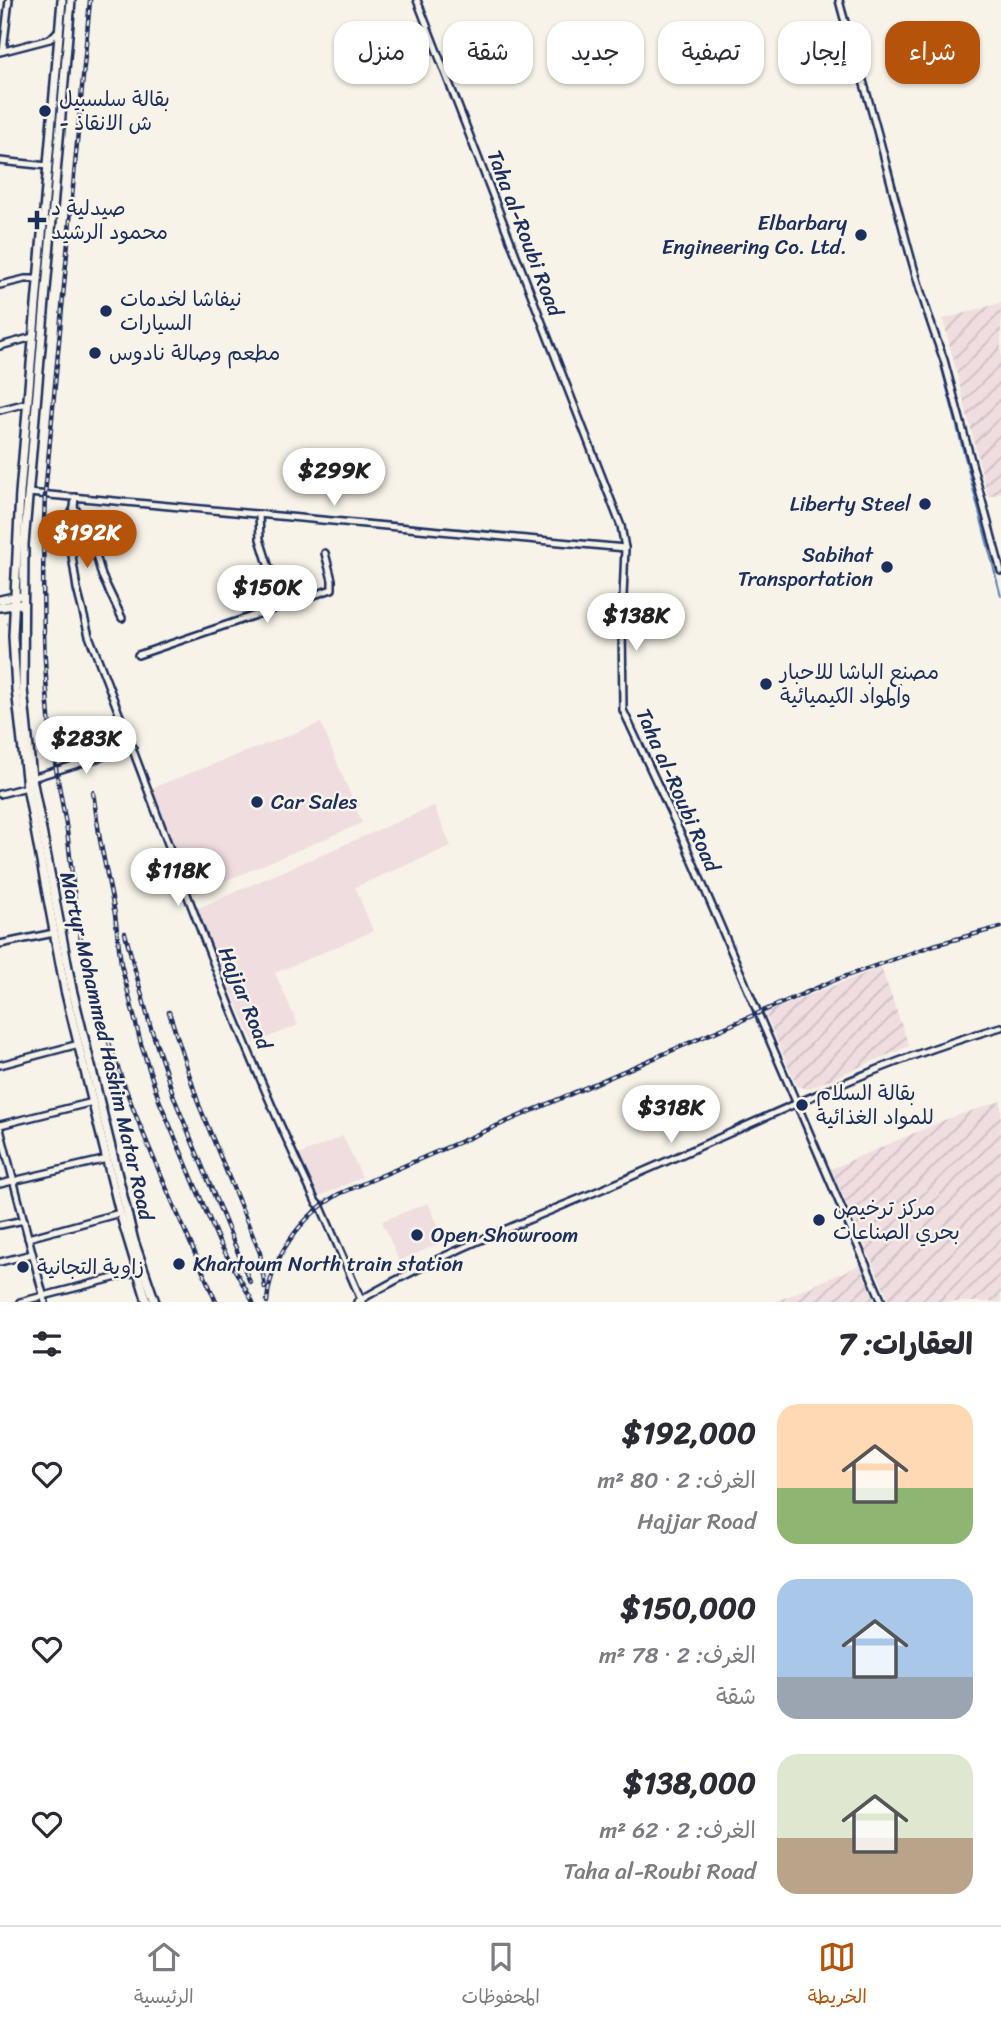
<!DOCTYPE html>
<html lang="ar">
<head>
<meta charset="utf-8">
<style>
  body { margin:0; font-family:Sriracha,"Playpen Sans Arabic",sans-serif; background:#f2f2f3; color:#2b2b33; direction:rtl; height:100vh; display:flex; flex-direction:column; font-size:26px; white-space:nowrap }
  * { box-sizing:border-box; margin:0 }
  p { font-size:23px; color:#7c7c81 }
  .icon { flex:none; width:38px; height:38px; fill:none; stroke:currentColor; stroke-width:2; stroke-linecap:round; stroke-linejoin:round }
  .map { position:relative; height:1302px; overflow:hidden; direction:ltr }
  .details { display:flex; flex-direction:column; background:#fff; flex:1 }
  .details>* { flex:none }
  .guide { position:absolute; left:21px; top:21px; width:959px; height:63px; direction:rtl; display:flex; gap:14px }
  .price { position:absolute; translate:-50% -60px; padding:0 16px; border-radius:24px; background:#fff; color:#222; font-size:23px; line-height:46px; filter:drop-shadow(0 2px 4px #0008) }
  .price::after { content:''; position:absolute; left:50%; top:42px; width:21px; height:16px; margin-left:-10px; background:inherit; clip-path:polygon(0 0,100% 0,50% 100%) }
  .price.on { background:#b45309; color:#fff }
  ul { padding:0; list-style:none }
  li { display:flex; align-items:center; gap:21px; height:175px; padding:0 28px }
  li span { display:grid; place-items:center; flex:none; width:196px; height:140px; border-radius:21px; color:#555 }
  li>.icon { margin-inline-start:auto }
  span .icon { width:84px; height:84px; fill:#fffc; stroke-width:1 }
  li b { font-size:30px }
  h2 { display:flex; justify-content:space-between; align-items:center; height:84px; padding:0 28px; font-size:30px }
  .chip { padding:0 24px; border-radius:21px; background:#fff; box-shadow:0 2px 5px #0004; font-size:24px; line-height:63px }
  .chip.on { background:#b45309; color:#fff }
  .tab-bar { display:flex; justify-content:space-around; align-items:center; height:98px; border-top:2px solid #e1e1e2; background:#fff; font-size:19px; color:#7c7c81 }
  .tab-bar a { display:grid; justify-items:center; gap:4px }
  .tab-bar .on { color:#b45309 }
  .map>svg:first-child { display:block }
</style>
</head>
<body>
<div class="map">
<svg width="1001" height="1302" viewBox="0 0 1001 1302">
  <defs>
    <pattern id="industrial-furrows" width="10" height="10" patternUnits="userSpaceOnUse" patternTransform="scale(1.75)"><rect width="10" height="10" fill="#efdde0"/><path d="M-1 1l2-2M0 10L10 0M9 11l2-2" fill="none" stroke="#ccbec3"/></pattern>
  </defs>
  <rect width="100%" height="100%" fill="#f7f3e8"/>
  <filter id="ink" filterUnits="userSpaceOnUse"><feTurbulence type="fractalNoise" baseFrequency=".0143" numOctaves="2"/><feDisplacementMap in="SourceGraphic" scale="14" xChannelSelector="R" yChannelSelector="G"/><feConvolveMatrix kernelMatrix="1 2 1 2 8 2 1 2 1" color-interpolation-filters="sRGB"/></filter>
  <g filter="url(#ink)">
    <g fill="#efdde0">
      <path d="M321,723L362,823L187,897L144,791Z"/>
      <path d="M434,806L451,846L355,887L373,931L275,973L298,1025L254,1043L196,909Z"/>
      <path d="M343,1136L362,1177L318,1197L299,1155Z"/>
      <path d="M428,1203L445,1241L399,1261L382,1221Z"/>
    </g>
    <g fill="url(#industrial-furrows)">
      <path d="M1001,303V493L988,497L943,319Z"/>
      <path d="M881,967L909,1046L808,1089L797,1086L765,1013Z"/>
      <path d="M1001,1101V1302H890L831,1169L947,1119Z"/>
      <path d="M860,1265L875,1302H775Z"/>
    </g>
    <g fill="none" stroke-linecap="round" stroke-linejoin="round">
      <path stroke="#6285b3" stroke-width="2" d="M936,346L1001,596"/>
      <g stroke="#1b2f5e" stroke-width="10">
        <g id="minor">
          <path d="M417,0L621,526L625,548L622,621L623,710L684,841L882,1302"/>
          <path d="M839,0C847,33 859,65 868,98C893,185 912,276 944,360L1001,571"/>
          <path d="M3,51L9,0"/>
          <path d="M0,52L50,39L60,29"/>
          <path d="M0,161L48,166"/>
          <path d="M0,285L25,279H38"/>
          <path d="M0,346L33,337"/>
          <path d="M0,410L27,403"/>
          <path d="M28,493L625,548"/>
          <path d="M75,497L74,508L67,522L77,589L89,636C164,825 227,1019 316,1202L321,1207L362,1302"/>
          <path d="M74,508L86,520L102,576L122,618"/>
          <path d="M259,514L260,539L270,571"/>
          <path d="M138,655L332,589V580L325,553"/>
          <path d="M32,778L133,747"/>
          <path d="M0,794L27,787"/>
          <path d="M0,944L54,933"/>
          <path d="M0,1065L79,1044"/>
          <path d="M0,1125L93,1102"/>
          <path d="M0,1129L45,1302"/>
          <path d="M0,1184L107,1159"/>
          <path d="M0,1225L24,1220"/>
          <path d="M28,1238L120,1213"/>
          <path d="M0,1262L32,1254"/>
          <path d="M20,1302L137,1272"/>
          <path d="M357,1302C446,1249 547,1214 642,1172C760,1121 877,1062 1001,1027"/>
        </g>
      </g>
      <g stroke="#1b2f5e" stroke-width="12">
        <g id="major">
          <path d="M62,0L20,493L13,636L16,689L27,787L65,990L120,1213L147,1302"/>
          <path d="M71,0L24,544L23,689L32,778L72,989L134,1241L155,1302"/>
          <path d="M0,600L18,596"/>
          <path d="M0,607L20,604"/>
        </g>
      </g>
      <use href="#minor" stroke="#f7f3e8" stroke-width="5"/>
      <use href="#major" stroke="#f7f3e8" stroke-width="7"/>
      <g stroke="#1b2f5e" stroke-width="4.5">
        <g id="rail">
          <path d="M90,0L45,495C42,569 42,643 49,717C52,755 61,793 67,831C73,878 76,927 88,972C117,1086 170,1194 216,1302"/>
          <path d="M93,792L100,840L115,914L121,964L141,1044L159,1100L219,1242L253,1302"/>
          <path d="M125,933L150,1025L175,1100L250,1282"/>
          <path d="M169,1012L199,1105L260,1253L265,1288"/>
          <path d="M267,1302C270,1258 301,1216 339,1194L835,980L934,945L1001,927"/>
        </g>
      </g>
      <use href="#rail" stroke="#f7f3e8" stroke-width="2" stroke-dasharray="5" stroke-linecap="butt"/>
    </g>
  </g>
  <g fill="#1b2f5e" stroke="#f7f3e8" stroke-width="2.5">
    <circle cx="45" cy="111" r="7"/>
    <path d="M33.5 209.5h7v7h7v7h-7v7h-7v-7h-7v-7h7z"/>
    <circle cx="861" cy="235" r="7"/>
    <circle cx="106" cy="311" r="7"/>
    <circle cx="95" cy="353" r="7"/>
    <circle cx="925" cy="504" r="7"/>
    <circle cx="887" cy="567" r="7"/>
    <circle cx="766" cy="684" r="7"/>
    <circle cx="257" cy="802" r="7"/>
    <circle cx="802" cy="1105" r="7"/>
    <circle cx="819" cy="1220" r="7"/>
    <circle cx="417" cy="1235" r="7"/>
    <circle cx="179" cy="1264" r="7"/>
    <circle cx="23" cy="1267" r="7"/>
  </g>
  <g text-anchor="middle" stroke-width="5" stroke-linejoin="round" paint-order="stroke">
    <g font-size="21" fill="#1b2f5e" stroke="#f7f3e8" text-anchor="start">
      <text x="59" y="106">بقالة سلسبيل<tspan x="59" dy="24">- ش الانقاذ</tspan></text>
      <text x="51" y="215">صيدلية د<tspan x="51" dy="24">محمود الرشيد</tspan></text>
      <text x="847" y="230" text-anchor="end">Elbarbary<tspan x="847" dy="24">Engineering Co. Ltd.</tspan></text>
      <text x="120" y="306">نيفاشا لخدمات<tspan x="120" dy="24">السيارات</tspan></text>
      <text x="109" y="360">مطعم وصالة نادوس</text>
      <text x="911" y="511" text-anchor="end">Liberty Steel</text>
      <text x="873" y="562" text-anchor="end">Sabihat<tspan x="873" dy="24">Transportation</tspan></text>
      <text x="780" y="679">مصنع الباشا للاحبار<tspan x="780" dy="24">والمواد الكيميائية</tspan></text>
      <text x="271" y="809">Car Sales</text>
      <text x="816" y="1100">بقالة السلام<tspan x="816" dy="24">للمواد الغذائية</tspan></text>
      <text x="833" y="1215">مركز ترخيص<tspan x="833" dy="24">بحري الصناعات</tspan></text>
      <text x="431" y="1242">Open Showroom</text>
      <text x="193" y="1271">Khartoum North train station</text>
      <text x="37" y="1274">زاوية التجانية</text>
    </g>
    <g font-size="21" fill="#1b2f5e" stroke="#f7f3e8">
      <text transform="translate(525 233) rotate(69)" y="7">Taha al-Roubi Road</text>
      <text transform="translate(678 790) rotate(66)" y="7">Taha al-Roubi Road</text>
      <text transform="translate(245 998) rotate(68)" y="7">Hajjar Road</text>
      <text transform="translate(107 1046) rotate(77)" y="7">Martyr Mohammed Hashim Matar Road</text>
    </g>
  </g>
</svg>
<b class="price" style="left:334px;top:508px">$299K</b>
<b class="price on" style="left:87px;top:570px">$192K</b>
<b class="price" style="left:267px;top:625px">$150K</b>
<b class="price" style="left:636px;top:653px">$138K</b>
<b class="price" style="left:86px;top:776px">$283K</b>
<b class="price" style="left:178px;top:908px">$118K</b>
<b class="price" style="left:671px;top:1145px">$318K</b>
<div class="guide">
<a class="chip on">شراء</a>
<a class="chip">إيجار</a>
<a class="chip">تصفية</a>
<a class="chip">جديد</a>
<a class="chip">شقة</a>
<a class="chip">منزل</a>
</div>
</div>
<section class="details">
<h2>العقارات: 7<svg class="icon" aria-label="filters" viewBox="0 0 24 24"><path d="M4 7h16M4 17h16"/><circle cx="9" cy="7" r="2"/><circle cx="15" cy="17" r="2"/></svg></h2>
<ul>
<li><span style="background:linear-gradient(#ffd9b3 60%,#8fb573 0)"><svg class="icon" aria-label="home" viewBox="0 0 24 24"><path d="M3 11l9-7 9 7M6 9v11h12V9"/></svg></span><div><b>$192,000</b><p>الغرف: 2 · 80 m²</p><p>Hajjar Road</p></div><svg class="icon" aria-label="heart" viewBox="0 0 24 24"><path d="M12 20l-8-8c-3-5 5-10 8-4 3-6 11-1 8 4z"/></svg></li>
<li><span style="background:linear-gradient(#a9c7e8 70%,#9aa5b1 0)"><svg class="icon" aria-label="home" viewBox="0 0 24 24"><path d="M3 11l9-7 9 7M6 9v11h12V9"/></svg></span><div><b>$150,000</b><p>الغرف: 2 · 78 m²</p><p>شقة</p></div><svg class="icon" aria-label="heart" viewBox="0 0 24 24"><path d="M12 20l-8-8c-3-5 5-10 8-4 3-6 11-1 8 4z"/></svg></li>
<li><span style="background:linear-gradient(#dfe7d0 60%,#b9a48a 0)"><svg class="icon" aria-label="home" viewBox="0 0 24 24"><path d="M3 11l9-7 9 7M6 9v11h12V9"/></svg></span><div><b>$138,000</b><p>الغرف: 2 · 62 m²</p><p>Taha al-Roubi Road</p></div><svg class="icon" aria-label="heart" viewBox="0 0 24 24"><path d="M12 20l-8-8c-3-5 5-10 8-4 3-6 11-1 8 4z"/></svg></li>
</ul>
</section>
<nav class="tab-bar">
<a class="on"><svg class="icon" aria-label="map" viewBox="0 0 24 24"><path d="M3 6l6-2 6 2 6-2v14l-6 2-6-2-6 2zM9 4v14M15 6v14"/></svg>الخريطة</a>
<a><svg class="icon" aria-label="saved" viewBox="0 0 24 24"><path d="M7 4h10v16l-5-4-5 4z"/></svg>المحفوظات</a>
<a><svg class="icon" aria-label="home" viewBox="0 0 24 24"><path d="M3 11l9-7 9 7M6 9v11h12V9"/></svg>الرئيسية</a>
</nav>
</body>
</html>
